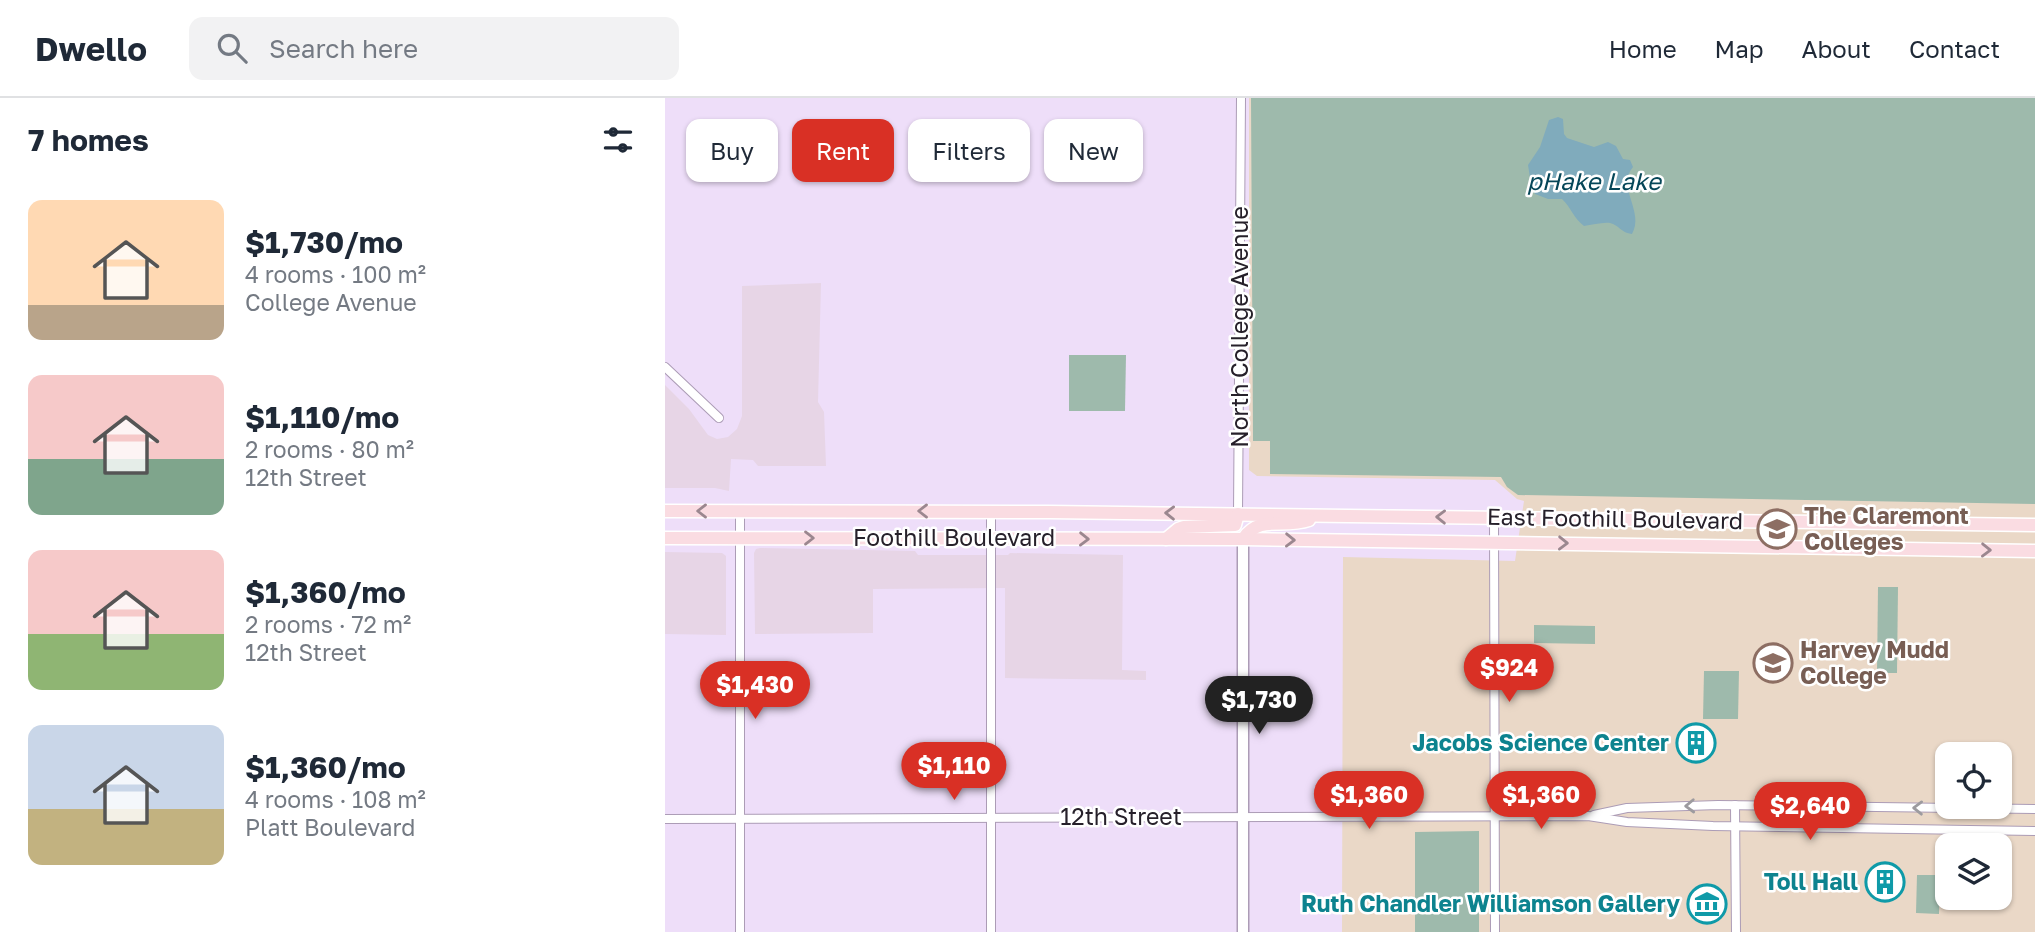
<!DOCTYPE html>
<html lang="en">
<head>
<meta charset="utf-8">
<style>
  body { margin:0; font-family:"Golos Text",sans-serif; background:#f2f2f3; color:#1f2937; height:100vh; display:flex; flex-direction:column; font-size:26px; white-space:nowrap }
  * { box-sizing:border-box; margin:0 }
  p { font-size:23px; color:#747a83 }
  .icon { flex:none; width:38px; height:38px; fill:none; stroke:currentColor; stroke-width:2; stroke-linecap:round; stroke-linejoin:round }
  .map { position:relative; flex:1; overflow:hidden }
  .panel { display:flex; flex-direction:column; background:#fff; width:665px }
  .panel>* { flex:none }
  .guide { position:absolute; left:21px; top:21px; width:665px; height:63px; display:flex; gap:14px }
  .fabs { position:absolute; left:1270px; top:644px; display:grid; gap:14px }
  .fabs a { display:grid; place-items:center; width:77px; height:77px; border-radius:14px; background:#fff; box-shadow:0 2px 5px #0004; font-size:35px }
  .price { position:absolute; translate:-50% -60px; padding:0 16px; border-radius:24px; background:#d93025; color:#fff; font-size:23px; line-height:46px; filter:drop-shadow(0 2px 4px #0008) }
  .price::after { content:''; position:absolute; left:50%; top:42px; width:21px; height:16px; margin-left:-10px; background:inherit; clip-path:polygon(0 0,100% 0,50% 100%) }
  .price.active { background:#222; color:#fff }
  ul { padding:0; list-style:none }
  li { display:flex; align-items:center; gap:21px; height:175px; padding:0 28px }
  li span { display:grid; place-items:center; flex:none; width:196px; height:140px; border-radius:14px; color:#555 }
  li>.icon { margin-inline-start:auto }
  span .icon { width:84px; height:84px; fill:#fffc; stroke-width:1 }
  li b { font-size:30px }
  h2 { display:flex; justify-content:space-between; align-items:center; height:84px; padding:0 28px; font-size:30px }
  .pill { padding:0 24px; border-radius:14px; background:#fff; box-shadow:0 2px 5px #0004; font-size:24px; line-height:63px }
  .pill.active { background:#d93025; color:#fff }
  header { display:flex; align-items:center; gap:42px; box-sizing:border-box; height:98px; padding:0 35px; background:#fff; border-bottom:2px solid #e0e1e3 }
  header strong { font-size:33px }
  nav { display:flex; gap:38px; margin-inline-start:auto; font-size:24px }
  .search { width:490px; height:63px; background:#f2f2f3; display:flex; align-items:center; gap:18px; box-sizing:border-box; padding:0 24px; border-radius:14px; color:#747a83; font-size:26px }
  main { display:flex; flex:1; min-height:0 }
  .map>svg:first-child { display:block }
</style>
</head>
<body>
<header>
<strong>Dwello</strong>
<div class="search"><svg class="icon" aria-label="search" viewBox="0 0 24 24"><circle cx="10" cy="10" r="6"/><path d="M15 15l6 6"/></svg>Search here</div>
<nav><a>Home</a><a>Map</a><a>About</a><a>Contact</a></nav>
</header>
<main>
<section class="panel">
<h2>7 homes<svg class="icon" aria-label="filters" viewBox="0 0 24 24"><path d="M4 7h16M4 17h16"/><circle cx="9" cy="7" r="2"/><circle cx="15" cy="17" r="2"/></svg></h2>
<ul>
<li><span style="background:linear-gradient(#ffd9b3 75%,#b9a48a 0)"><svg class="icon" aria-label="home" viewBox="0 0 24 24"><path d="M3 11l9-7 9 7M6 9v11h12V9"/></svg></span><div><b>$1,730/mo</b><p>4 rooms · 100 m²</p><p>College Avenue</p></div></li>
<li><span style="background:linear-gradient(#f6c9c9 60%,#7fa58c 0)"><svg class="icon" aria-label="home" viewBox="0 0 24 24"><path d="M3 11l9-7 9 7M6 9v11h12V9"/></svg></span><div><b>$1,110/mo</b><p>2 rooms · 80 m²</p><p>12th Street</p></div></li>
<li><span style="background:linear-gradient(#f6c9c9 60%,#8fb573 0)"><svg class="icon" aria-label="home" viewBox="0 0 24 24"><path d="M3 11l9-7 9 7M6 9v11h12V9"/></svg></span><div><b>$1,360/mo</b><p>2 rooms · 72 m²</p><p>12th Street</p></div></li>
<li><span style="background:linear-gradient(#c9d6e8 60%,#c2b280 0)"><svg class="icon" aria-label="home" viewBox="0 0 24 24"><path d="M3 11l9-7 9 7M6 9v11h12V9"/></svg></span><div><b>$1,360/mo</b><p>4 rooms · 108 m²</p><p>Platt Boulevard</p></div></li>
</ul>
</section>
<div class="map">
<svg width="1370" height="834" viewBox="0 0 1370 834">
  <rect width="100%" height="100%" fill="#eedef9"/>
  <g fill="#e7d5e6">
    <path d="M156,185L153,304L159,314L161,368H93L88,362L66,361L64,393L50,390H0V287L24,311L43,337L52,341L63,339L72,331L77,318V188Z"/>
    <path d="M95,450L250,453L253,457H343L345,455L458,457L457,572L481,573V582L340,580V490L208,491V535L90,536L89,455L91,451Z"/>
    <path d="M0,454L57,455L61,458V537L0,536Z"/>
  </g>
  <path fill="#ead8c7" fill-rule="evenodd" d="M584,0H1370V834H677L678,459L850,463L859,403L852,401L830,382L592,378L584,372ZM1283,656H1335V709H1283ZM1283,747H1335V800H1283Z"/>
  <g fill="#9ebaac">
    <path d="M586,0H1370V406L853,397L842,389L836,379L605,376V343H588Z"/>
    <path d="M404,257H461L460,313H404Z"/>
    <path d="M1213,489H1233L1232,575H1212Z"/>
    <path d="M869,527L930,528V546L869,545Z"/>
    <path d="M1039,573H1074L1073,621H1038Z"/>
    <path d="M814,733V834H750V734Z"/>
    <path d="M1252,777H1275L1274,816L1251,815Z"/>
  </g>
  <path fill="#80abbc" d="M893,19L898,21L899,36L902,40L929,49L943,44L951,48L958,61L965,62L968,69C951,89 980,114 967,136C956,135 954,127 945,125C938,124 927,127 919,128C908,120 906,109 897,101H883L870,96L866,86L863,67L875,49L884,22Z"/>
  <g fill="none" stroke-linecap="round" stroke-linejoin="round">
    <g stroke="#ac9cb6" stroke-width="10">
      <g id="minor">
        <path d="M0,269L54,320"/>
        <path d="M75,413V834"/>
        <path d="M326,413V834"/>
        <path d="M573,416L576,0"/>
        <path d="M829,420L830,834"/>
        <path d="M1070,707L1071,834"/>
        <path d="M929,717L962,710L1053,707L1370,711"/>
        <path d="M0,721L923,718L962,724L1048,728L1370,733"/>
      </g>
    </g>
    <g stroke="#ac9cb6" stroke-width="13">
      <path id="tertiary" d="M578,834V441"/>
    </g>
    <g stroke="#fff" stroke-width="15">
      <g id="primary">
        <path d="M0,413L384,414L1370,427"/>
        <path d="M0,440L578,441L1370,453"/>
        <path d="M501,441L513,431L519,429L570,427L573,416"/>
        <path d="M578,441C595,416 618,431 644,422"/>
      </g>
    </g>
    <use href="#minor" stroke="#fff" stroke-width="8"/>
    <use href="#tertiary" stroke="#fff" stroke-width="10"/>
    <use href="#primary" stroke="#fadce2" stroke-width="12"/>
  </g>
  <defs><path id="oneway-chevron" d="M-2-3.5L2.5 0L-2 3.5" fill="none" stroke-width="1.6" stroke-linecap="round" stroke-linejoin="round" transform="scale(1.75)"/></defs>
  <g stroke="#9b878f">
    <use href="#oneway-chevron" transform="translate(37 413) rotate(180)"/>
    <use href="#oneway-chevron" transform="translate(258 413) rotate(-180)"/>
    <use href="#oneway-chevron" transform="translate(505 415) rotate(-179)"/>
    <use href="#oneway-chevron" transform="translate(776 419) rotate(-179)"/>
    <use href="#oneway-chevron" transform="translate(144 440)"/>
    <use href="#oneway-chevron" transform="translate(419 441) rotate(1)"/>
    <use href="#oneway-chevron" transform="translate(625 442) rotate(1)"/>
    <use href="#oneway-chevron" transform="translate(898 445) rotate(1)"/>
    <use href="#oneway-chevron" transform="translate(1321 452) rotate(1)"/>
  </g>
  <g stroke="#9d9b9f">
    <use href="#oneway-chevron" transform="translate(1025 708) rotate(178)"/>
    <use href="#oneway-chevron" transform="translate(1253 710) rotate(-179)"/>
  </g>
  <defs>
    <g id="university-ring" transform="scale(2.0125)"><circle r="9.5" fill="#fff" stroke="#8d6e63" stroke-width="1.5"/><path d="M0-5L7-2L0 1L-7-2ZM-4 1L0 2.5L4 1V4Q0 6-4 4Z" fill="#8d6e63"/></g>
    <g id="building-ring" transform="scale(2.0125)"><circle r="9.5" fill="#fff" stroke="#0f9aa8" stroke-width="1.5"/><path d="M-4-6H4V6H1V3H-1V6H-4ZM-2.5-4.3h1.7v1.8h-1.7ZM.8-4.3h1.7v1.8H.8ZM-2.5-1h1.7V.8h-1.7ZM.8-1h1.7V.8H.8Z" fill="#0f9aa8"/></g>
    <g id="museum-ring" transform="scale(2.0125)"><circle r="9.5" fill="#fff" stroke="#0f9aa8" stroke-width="1.5"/><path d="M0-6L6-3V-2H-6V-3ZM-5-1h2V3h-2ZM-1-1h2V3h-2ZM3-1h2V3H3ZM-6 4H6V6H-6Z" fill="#0f9aa8"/></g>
  </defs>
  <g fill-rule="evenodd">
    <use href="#university-ring" x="1112" y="431"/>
    <use href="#university-ring" x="1108" y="565"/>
    <use href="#building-ring" x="1031" y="645"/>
    <use href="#building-ring" x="1220" y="784"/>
    <use href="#museum-ring" x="1042" y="806"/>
  </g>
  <g text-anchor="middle" stroke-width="5" stroke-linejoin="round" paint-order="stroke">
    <g font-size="23" fill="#26202a" stroke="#fff">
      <text transform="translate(575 229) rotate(-90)" y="8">North College Avenue</text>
      <text transform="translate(950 421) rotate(1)" y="8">East Foothill Boulevard</text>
      <text x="289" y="448">Foothill Boulevard</text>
      <text x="456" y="727">12th Street</text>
    </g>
    <g font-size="23" font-weight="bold" fill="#785e54" stroke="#fff" text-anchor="start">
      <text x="1139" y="426">The Claremont<tspan x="1139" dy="26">Colleges</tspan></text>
      <text x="1135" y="560">Harvey Mudd<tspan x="1135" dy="26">College</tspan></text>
    </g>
    <g font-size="23" font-weight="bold" fill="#0d838f" stroke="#fff" text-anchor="end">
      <text x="1004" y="653">Jacobs Science Center</text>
      <text x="1193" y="792">Toll Hall</text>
      <text x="1015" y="814">Ruth Chandler Williamson Gallery</text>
    </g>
    <g font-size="24" font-style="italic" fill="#054658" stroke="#fff">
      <text x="929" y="92">pHake Lake</text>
    </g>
  </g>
</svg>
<div class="fabs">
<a><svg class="icon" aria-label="locate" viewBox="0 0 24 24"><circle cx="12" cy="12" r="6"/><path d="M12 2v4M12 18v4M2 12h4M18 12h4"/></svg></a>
<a><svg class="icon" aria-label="layers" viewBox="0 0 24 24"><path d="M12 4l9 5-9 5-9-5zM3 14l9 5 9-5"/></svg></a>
</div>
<b class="price" style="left:844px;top:606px">$924</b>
<b class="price" style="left:90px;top:623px">$1,430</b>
<b class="price active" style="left:594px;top:638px">$1,730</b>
<b class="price" style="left:289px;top:704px">$1,110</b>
<b class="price" style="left:704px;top:733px">$1,360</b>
<b class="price" style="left:876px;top:733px">$1,360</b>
<b class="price" style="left:1145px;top:744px">$2,640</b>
<div class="guide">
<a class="pill">Buy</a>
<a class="pill active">Rent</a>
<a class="pill">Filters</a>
<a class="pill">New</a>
</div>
</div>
</main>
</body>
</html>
